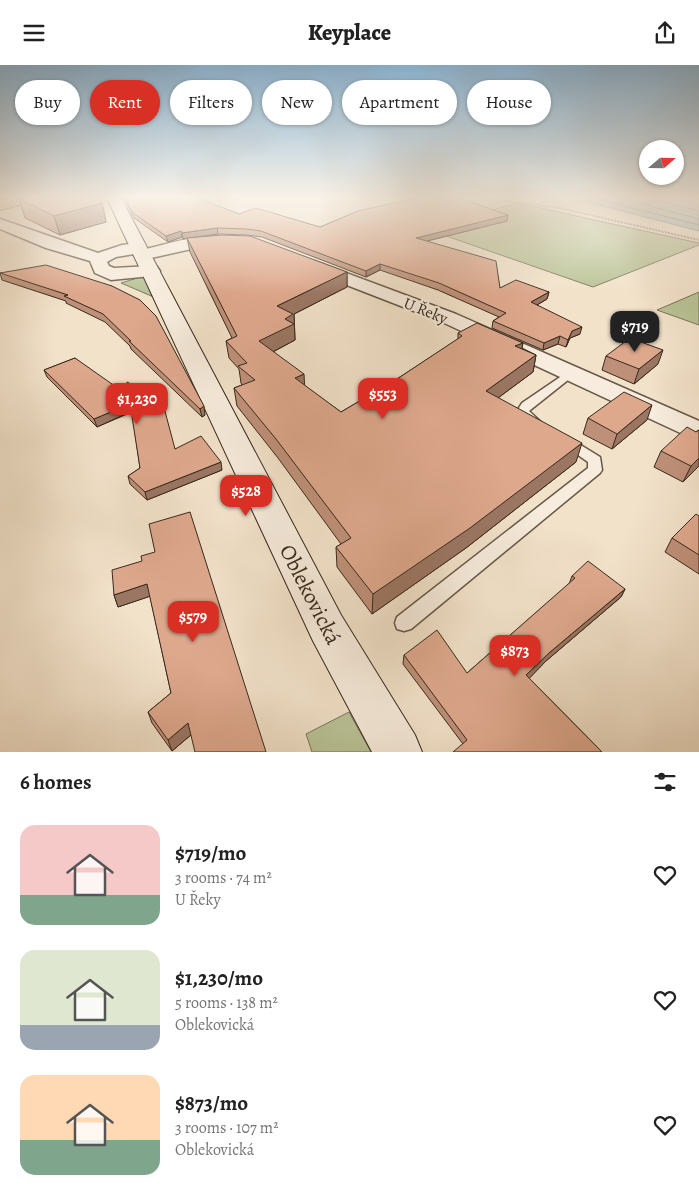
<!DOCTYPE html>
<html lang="en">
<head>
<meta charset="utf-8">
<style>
  body { margin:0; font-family:Alegreya,serif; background:#f6f6f6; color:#222; height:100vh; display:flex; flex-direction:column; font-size:19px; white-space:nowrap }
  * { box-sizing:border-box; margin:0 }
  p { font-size:16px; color:#767676 }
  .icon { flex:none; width:28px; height:28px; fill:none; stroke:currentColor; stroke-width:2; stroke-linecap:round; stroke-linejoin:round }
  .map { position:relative; height:687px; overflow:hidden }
  .panel { display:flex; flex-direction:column; background:#fff; flex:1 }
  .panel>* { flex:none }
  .banner { position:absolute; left:15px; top:15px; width:670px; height:45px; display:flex; gap:10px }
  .needle { width:32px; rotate:70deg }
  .fabs { position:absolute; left:639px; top:75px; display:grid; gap:10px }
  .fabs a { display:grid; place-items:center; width:45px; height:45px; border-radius:50%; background:#fff; box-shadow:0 1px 4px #0004; font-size:25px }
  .price { position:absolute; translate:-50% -42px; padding:0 11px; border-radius:10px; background:#d93025; color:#fff; font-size:16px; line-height:32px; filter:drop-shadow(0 1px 2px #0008) }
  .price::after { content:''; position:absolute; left:50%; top:30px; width:15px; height:11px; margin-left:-8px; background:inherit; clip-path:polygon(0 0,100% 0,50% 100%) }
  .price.current { background:#222; color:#fff }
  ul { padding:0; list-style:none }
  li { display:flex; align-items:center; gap:15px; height:125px; padding:0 20px }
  li span { display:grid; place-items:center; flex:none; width:140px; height:100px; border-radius:15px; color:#555 }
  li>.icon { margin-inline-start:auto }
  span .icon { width:60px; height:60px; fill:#fffc; stroke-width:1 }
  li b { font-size:21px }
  h2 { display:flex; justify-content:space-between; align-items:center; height:60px; padding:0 20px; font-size:21px }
  .pill { padding:0 18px; border-radius:22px; background:#fff; box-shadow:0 1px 4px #0004; font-size:18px; line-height:45px }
  .pill.current { background:#d93025; color:#fff }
  header { display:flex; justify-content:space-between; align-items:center; height:65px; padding:0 20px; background:#fff; font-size:22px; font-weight:800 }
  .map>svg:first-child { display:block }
</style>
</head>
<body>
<header><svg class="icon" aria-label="menu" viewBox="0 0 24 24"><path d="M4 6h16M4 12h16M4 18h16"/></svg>Keyplace<svg class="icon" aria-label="share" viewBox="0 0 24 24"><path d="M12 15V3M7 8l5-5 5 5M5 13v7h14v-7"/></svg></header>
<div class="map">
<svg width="699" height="687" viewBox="0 0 699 687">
  <rect width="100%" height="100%" fill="#f2e2ca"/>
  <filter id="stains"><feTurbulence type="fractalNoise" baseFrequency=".004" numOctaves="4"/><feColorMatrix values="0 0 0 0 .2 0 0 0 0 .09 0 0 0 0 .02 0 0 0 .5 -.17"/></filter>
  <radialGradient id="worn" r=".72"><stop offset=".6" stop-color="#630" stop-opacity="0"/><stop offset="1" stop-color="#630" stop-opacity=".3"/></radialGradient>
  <g fill="#b9c397" stroke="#78765a">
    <path d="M517,138L699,178V180L593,222L426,164Z"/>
    <path d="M147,210L156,233L121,218Z"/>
    <path d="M699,227V260L657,245Z"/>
    <path d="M349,647L371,687H312L306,669Z"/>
  </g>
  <path fill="#9fbcbf" stroke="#75827e" d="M572,133H699V166Z"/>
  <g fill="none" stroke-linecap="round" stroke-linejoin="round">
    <g stroke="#6b736e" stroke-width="1">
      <path d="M593,133L699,160"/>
      <path d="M620,133L699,154"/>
      <path d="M650,133L699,146"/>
    </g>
    <g stroke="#665848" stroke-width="3">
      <g id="lane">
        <path d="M569,306L575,309L573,311L529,346L542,358L541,361C530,364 522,354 517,346L522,338Z"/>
        <path d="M566,371L600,392L602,405L600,408L411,564L404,566L397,564L395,558L397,552L588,403V397L561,378L559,375L561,372Z"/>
      </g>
    </g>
    <g stroke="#665848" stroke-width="3">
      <g id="street">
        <path d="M0,154L98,188L122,180L138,178L144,179L146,184C172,178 203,167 230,173L232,177L230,181L196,183L142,195L136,194L134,189L116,192L107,197L109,201L114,203L151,201L157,202L160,206L157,210L151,211L111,215L95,208L90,196L46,183L0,164Z"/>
        <path d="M314,196L456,249L699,356V375L689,372L442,257L308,205L305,201L308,197Z"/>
      </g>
    </g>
    <g stroke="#372a1c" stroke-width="2">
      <path id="secondary" d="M107,133H121L341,550L415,670L422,687H372L313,576Z"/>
    </g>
    <g stroke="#372a1c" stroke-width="2">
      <path id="primary" d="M12,133H37L35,136L0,145V135Z"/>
    </g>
    <path stroke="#372a1c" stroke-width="2" stroke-dasharray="0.5 1" stroke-linecap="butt" d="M484,133L560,143L699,175"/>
    <use href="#lane" fill="#f7ecdd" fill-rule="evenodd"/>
    <use href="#street" fill="#f7ecdd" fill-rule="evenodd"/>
    <use href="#secondary" fill="#f7ecdd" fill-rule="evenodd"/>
    <use href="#primary" fill="#e9c185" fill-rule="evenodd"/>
  </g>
  <g fill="#bf9079" stroke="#372a1c">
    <path d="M124,133H197L239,149L320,162L508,150L507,156L427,176L500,223L549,227L547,234L537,240L580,269L570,273L566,282L558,279L543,285L492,263L493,256L499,252L438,225L380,205L366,212L262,172L247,170L218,169L190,173L347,207V222L294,249L295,275L273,287L305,321L341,347L400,312L458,274V268L523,278L522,283L536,290L533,307L498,333L576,397L466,483L372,549L337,502L336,482L341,479L278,393L237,341L234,323L242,320L241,318L239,304L229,293L226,276L232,273L190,187L187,173L183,174L182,172L168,177L134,153Z"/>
    <path d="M19,134L102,138L106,157L60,170L25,153Z"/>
    <path d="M0,208L112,221L205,350L202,352L131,284L130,281L105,257L66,238V236L2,215Z"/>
    <path d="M606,291L658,299L634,319L602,305Z"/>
    <path d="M75,293L175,384L222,405L147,435L130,419L128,411L140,403L132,347L97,362L47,312L44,305Z"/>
    <path d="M588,353L647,355L612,384L583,369Z"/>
    <path d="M699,365V401L683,417L654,402L661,386Z"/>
    <path d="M699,451V509L665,487L672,473Z"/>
    <path d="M142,496L191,670L172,686L152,658L148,647L171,628L150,531L118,542L114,530Z"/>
    <path d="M572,511L625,524L621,532L546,596L529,613L602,687L463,679L403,599L404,590L467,608L569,519Z"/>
  </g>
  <g fill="#9b7663" stroke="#372a1c">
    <path d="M102,138L106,157L60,170L54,151Z"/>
    <path d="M508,150L507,156L415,179L416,173Z"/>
    <path d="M217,163L218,169L183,174L182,168Z"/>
    <path d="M181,166L182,172L168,177L166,171Z"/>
    <path d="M380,199V205L366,212V206Z"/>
    <path d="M347,207V222L294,249L295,275L261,293L259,276L277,241Z"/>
    <path d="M549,227L547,234L530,244L531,237Z"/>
    <path d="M582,262L580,269L570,273L566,282L568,275L572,266Z"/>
    <path d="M560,271L558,279L543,285L544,278Z"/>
    <path d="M523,278L519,295L515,281Z"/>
    <path d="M663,285L658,299L634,319L639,304Z"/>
    <path d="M536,290L533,307L483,344L486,326Z"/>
    <path d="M304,309L305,327L295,313Z"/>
    <path d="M130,339L132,346L97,362L94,354Z"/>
    <path d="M652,340L647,355L612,384L617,369Z"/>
    <path d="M204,341L205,350L202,352L200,344Z"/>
    <path d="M582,378L576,397L466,483L372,549L373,529Z"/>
    <path d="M699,393V401L683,417L691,401Z"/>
    <path d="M221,397L222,405L147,435L145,427Z"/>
    <path d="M147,519L151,531L118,542L114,530Z"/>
    <path d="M625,524L621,532L546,596L524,619L526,610L549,588Z"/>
    <path d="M188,658L192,669L172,686L168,675Z"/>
  </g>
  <g fill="#dea88d" stroke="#372a1c">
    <path d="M26,133H99L102,138L54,151L19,134Z"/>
    <path d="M125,133H197L239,149L256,143L320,162L358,146L416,133H459L508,150L416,173L496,196L500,223L516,215L549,227L531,237L582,262L572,266L568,275L560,271L544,278L493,256L506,248L439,218L380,199L366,206L261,166L247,164L217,163L182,168L181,166L166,171L133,148Z"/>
    <path d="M222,170L250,171L347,207L277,241L293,249L285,254L294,259L259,276L304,309L295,313L341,347L400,312L462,271L458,268L477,258L523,278L515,281L536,290L486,326L582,378L470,463L373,529L336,482L351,473L276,374L234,323L255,315L238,301L247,298L226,276L237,271L187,173Z"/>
    <path d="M46,200L112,221L140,235L156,251L204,341L200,344L129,276H131L103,249L64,231L68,230L0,208Z"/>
    <path d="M630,273L663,285L639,304L606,291Z"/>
    <path d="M75,293L129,331L127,317L162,335L175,384L201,371L221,397L145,427L128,411L140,403L130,339L94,354L44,305Z"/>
    <path d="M624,327L652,340L617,369L588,353Z"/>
    <path d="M687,362L696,367L699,365V393L691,401L661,386Z"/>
    <path d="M190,447L266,687H195L188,658L168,675L148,647L171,628L147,519L114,530L112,505L142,496L141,491L155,487L149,459Z"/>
    <path d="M696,449L699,451V490L672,473Z"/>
    <path d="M588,496L625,524L549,588L526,610L602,687H453L467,675L404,590L437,565L467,608L575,513L572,511Z"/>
  </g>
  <linearGradient id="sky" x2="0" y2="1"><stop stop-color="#8bb7d8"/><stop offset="0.58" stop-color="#f9f2e7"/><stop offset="1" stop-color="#f9f2e7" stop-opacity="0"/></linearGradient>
  <rect width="699" height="229" fill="url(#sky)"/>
  <g text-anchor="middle" stroke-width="4.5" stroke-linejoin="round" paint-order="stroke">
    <g font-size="16" fill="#372a1c" stroke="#f7ecdd">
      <text transform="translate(426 245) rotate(22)" y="6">U Řeky</text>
    </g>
    <g font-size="22" fill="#372a1c" stroke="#f7ecdd">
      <text transform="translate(311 529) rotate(63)" y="8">Oblekovická</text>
    </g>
  </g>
  <rect width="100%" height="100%" filter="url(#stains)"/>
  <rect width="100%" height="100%" fill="url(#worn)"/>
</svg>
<div class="fabs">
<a><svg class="needle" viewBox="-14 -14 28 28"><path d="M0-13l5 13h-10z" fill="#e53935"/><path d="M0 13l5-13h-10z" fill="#767676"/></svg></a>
</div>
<b class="price current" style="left:635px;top:288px">$719</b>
<b class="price" style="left:383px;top:355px">$553</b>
<b class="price" style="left:137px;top:360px">$1,230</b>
<b class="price" style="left:246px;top:452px">$528</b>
<b class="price" style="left:193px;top:578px">$579</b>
<b class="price" style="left:515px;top:612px">$873</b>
<div class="banner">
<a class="pill">Buy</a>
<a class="pill current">Rent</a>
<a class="pill">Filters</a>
<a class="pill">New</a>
<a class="pill">Apartment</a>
<a class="pill">House</a>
</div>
</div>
<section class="panel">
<h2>6 homes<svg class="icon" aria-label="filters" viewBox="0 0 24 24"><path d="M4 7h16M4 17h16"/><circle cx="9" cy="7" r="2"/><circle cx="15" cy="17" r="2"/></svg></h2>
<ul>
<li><span style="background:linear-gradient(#f6c9c9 70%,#7fa58c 0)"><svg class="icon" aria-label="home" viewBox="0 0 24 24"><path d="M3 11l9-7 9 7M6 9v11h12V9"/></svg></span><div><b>$719/mo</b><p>3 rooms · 74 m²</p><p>U Řeky</p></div><svg class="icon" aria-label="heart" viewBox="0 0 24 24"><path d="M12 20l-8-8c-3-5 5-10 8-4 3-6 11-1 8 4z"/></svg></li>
<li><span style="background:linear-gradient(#dfe7d0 75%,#9aa5b1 0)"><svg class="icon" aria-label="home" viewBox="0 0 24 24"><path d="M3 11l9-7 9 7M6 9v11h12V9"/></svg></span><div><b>$1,230/mo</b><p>5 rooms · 138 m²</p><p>Oblekovická</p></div><svg class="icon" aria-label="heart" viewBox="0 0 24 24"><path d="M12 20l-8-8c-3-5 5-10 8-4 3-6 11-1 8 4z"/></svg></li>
<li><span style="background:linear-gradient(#ffd9b3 65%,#7fa58c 0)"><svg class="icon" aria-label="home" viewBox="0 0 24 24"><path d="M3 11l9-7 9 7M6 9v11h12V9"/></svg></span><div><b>$873/mo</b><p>3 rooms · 107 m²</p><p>Oblekovická</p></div><svg class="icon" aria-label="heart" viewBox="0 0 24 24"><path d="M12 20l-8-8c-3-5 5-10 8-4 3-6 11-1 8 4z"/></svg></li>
</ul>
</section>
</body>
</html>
